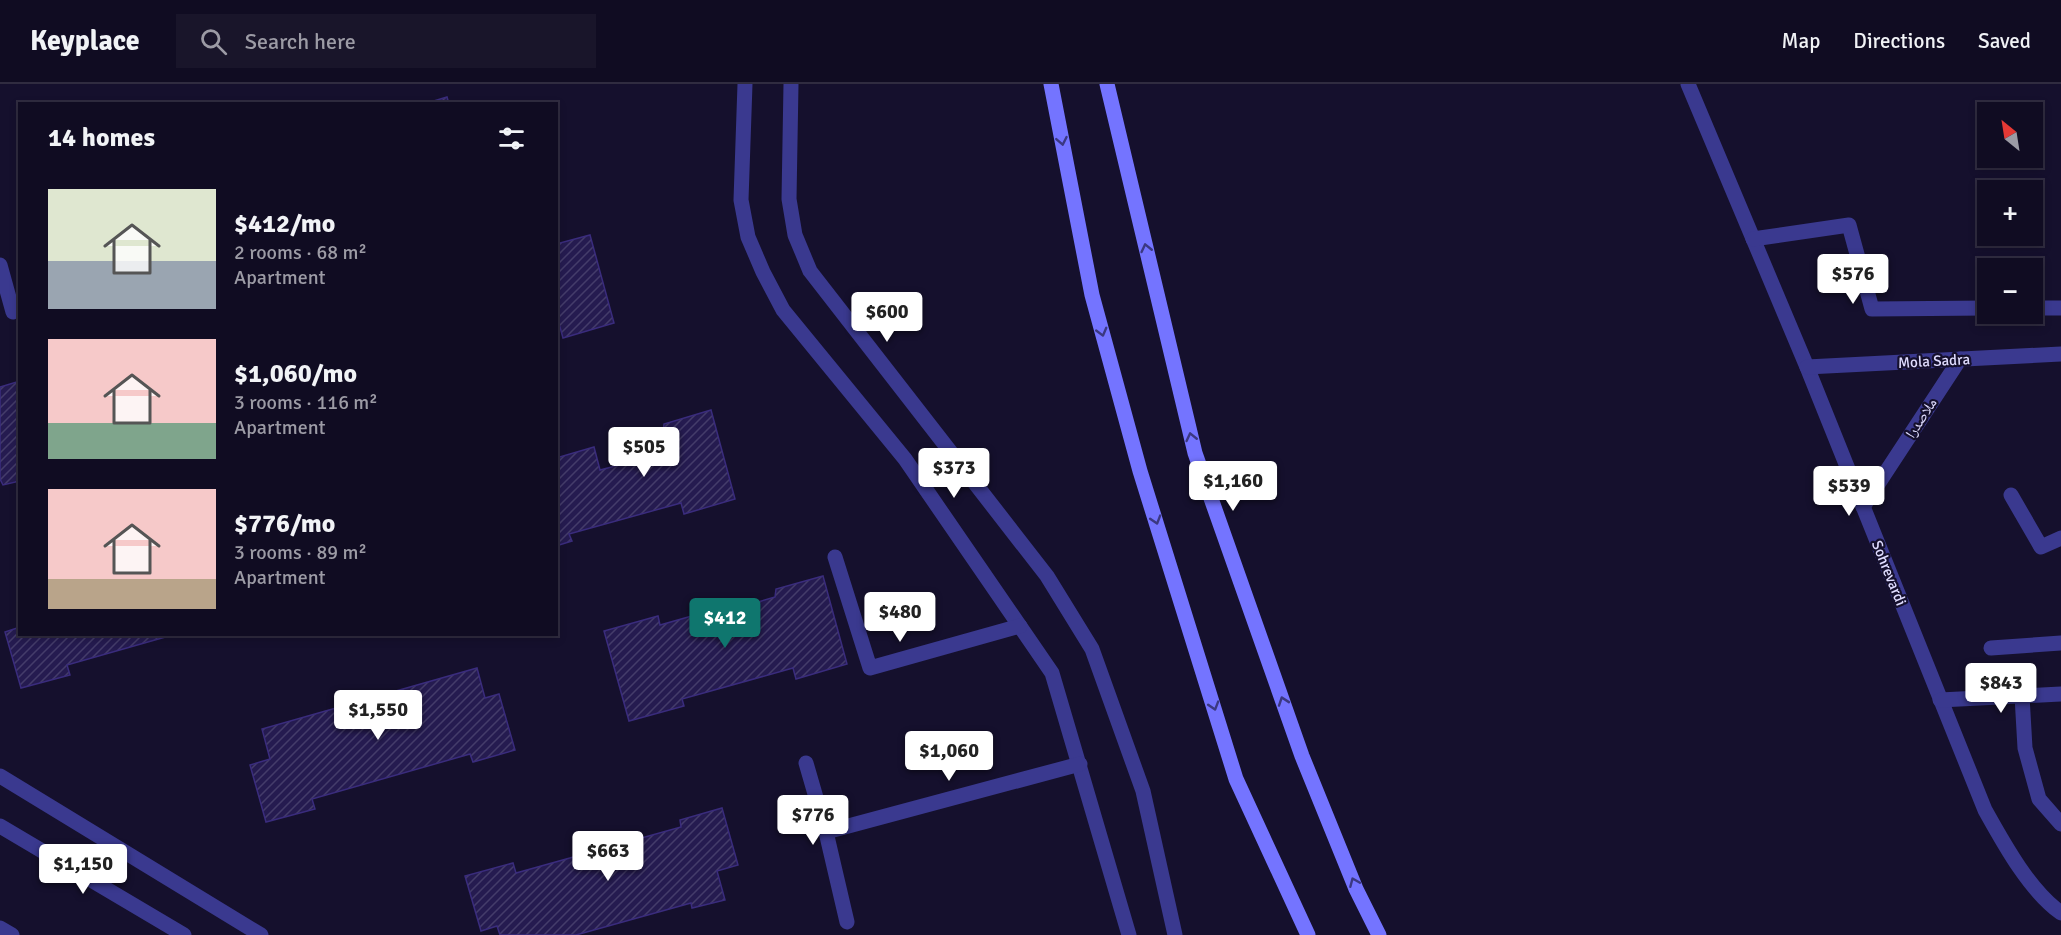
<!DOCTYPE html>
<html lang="en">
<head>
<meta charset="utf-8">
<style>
  body { margin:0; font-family:Signika,"Noto Naskh Arabic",sans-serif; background:#19152a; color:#f1f3f6; height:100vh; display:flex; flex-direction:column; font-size:22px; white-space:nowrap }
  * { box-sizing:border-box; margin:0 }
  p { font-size:20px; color:#9c9ba5 }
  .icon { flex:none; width:33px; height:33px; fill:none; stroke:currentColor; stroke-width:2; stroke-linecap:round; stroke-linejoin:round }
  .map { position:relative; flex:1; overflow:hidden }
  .drawer { position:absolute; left:18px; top:18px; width:540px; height:534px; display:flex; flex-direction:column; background:#100c22; border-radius:0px; box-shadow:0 3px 9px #0003,0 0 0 2px #302c40 }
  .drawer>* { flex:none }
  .needle { width:39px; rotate:330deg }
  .fabs { position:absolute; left:1977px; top:18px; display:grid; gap:12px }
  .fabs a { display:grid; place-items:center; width:66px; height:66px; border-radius:0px; background:#100c22; box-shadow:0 3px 9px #0003,0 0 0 2px #302c40; font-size:30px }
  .price { position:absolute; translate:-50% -51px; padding:0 14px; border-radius:6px; background:#fff; color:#222; font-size:20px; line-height:39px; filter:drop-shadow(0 2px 3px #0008) }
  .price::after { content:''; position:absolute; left:50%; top:36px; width:18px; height:14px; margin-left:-9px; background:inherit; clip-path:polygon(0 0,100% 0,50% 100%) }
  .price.on { background:#0f766e; color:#fff }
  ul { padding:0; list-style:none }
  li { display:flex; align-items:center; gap:18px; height:150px; padding:0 30px }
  li span { display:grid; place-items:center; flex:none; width:168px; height:120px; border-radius:0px; color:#555 }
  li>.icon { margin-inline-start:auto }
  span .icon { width:72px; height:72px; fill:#fffc; stroke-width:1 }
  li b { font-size:26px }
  h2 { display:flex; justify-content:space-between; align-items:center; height:72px; padding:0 30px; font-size:26px }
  header { display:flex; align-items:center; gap:36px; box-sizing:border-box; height:84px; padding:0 30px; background:#100c22; border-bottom:2px solid #302c40 }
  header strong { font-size:28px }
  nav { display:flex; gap:33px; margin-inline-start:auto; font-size:21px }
  .search { width:420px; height:54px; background:#19152a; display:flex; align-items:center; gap:15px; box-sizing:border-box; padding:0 21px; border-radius:0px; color:#9c9ba5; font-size:22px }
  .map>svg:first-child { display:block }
</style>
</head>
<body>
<header>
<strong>Keyplace</strong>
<div class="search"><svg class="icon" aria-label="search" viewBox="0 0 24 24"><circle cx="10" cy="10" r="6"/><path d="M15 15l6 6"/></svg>Search here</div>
<nav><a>Map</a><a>Directions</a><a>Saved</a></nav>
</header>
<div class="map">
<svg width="2061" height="851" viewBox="0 0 2061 851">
  <defs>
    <pattern id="building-hatch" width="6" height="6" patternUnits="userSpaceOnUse" patternTransform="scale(1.5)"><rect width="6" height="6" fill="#251b50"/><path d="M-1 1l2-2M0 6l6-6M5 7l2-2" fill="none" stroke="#443c6a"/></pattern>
  </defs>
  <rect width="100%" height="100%" fill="#15102d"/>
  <g fill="url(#building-hatch)" stroke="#3a2c7d" stroke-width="1.5">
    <path d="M447,13L449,20H424Z"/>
    <path d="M590,151L614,239L563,254L560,243L556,244V160Z"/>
    <path d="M20,297V397L3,401L0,395V303Z"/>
    <path d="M711,326L735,415L684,430L681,419L569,450L572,457L556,462V374L594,363L600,386L623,380L618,361L663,348L664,340Z"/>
    <path d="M823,492L847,580L796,595L793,584L682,615L684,622L629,637L604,547L658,532L660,541L706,528L713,552L736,545L730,526L775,513L776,505Z"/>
    <path d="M20,543V550H176L67,581L70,591L21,604L5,548Z"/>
    <path d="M477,584L485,614L499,610L515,666L473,678L470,670L312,715L315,725L266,738L250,681L270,675L262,645Z"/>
    <path d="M722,724L738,781L717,787L725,816L692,824L691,819L576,851H500L497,842L481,847L465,792L513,779L516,789L681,743L680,736Z"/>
  </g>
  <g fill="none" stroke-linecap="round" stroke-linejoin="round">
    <g stroke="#3a398f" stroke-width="15">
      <path d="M745,0L741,116L748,153L763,188L783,226L905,375L1052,589L1129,851"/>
      <path d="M791,0L789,115L795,151L810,187L1047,492L1092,565L1143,707L1175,851"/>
      <path d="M1688,0L1807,283L1985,726C2004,760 2029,806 2061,829"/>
      <path d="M1753,155L1849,141L1872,225L1988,224"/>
      <path d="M0,181L13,228"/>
      <path d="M2032,224H2061"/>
      <path d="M1807,283L2061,270"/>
      <path d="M2011,411L2041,463L2061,454"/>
      <path d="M1863,423L1960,275"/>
      <path d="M835,473L870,584L1020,542"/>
      <path d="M1991,564L2061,559"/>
      <path d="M2022,612L2025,664L2039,715L2061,740"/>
      <path d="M1940,616L2061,610"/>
      <path d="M806,679L826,748L847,838"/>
      <path d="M0,692L261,851"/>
      <path d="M0,742L184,851"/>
      <path d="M826,748L1080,680"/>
      <path d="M0,844L12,851"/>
    </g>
    <g stroke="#7474ff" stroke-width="15">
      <path d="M1051,0L1092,211L1140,387L1236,695L1308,851"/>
      <path d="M1107,0L1195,369L1302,672L1356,805L1379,851"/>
    </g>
  </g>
  <defs><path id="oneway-chevron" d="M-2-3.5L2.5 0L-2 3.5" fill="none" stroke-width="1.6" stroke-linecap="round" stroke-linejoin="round" transform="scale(1.5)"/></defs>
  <g stroke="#3b3881">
    <use href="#oneway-chevron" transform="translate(1062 57) rotate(79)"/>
    <use href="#oneway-chevron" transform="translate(1146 164) rotate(-103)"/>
    <use href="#oneway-chevron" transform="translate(1102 248) rotate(75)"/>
    <use href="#oneway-chevron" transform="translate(1191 353) rotate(-103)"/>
    <use href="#oneway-chevron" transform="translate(1156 436) rotate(73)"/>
    <use href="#oneway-chevron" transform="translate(1283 617) rotate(-109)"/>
    <use href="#oneway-chevron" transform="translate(1214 622) rotate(73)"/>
    <use href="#oneway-chevron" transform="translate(1354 798) rotate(-113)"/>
  </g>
  <g text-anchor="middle" stroke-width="4.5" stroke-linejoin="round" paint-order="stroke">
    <g font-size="15" fill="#e0ddff" stroke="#15102d">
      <text transform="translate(1934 277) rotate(-3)" y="5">Mola Sadra</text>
      <text transform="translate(1921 334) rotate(-57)" y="5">ملاصدرا</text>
      <text transform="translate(1889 489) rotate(68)" y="5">Sohrevardi</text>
    </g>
  </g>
</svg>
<div class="fabs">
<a><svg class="needle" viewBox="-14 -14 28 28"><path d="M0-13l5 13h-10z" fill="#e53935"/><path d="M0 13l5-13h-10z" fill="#9c9ba5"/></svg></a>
<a>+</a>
<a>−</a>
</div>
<b class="price" style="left:1853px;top:221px">$576</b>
<b class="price" style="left:887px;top:259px">$600</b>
<b class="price" style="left:644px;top:394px">$505</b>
<b class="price" style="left:954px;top:415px">$373</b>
<b class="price" style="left:1233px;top:428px">$1,160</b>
<b class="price" style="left:1849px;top:433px">$539</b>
<b class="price" style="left:900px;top:559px">$480</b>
<b class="price on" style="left:725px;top:565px">$412</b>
<b class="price" style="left:2001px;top:630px">$843</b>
<b class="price" style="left:378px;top:657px">$1,550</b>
<b class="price" style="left:949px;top:698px">$1,060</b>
<b class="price" style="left:813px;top:762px">$776</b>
<b class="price" style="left:608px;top:798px">$663</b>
<b class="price" style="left:83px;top:811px">$1,150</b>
<section class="drawer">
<h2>14 homes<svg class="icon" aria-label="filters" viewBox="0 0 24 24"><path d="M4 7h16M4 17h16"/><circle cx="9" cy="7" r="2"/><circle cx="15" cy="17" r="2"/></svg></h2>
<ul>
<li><span style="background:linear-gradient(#dfe7d0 60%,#9aa5b1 0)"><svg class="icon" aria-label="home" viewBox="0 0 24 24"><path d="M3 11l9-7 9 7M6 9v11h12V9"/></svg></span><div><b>$412/mo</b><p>2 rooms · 68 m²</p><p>Apartment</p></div></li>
<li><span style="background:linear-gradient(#f6c9c9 70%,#7fa58c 0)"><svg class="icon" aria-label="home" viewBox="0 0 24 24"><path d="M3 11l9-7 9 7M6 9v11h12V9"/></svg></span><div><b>$1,060/mo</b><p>3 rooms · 116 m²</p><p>Apartment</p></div></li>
<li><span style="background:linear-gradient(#f6c9c9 75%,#b9a48a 0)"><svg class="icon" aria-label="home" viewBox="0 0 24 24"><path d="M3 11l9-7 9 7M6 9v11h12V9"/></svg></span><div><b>$776/mo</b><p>3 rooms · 89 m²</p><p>Apartment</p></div></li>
</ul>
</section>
</div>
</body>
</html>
